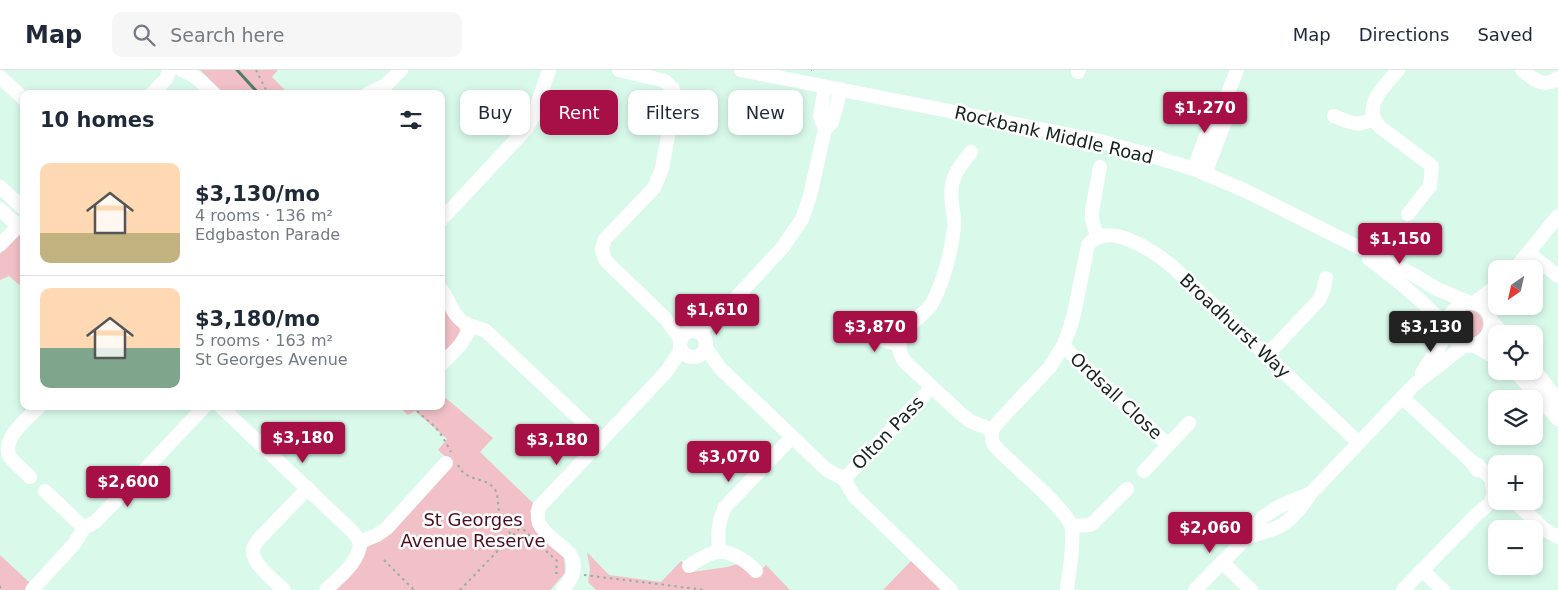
<!DOCTYPE html>
<html lang="en">
<head>
<meta charset="utf-8">
<style>
  body { margin:0; font-family:"DejaVu Sans",sans-serif; background:#f6f6f7; color:#1f2937; height:100vh; display:flex; flex-direction:column; font-size:19px; white-space:nowrap }
  * { box-sizing:border-box; margin:0 }
  p { font-size:16px; color:#747a83 }
  .icon { flex:none; width:28px; height:28px; fill:none; stroke:currentColor; stroke-width:2; stroke-linecap:round; stroke-linejoin:round }
  .map { position:relative; flex:1; overflow:hidden }
  .sheet { position:absolute; left:20px; top:20px; width:425px; height:320px; display:flex; flex-direction:column; background:#fff; border-radius:10px; box-shadow:0 2px 8px #0003 }
  .sheet>* { flex:none }
  .guide { position:absolute; left:460px; top:20px; width:475px; height:45px; display:flex; gap:10px }
  .needle { width:32px; rotate:214deg }
  .controls { position:absolute; left:1488px; top:190px; display:grid; gap:10px }
  .controls a { display:grid; place-items:center; width:55px; height:55px; border-radius:10px; background:#fff; box-shadow:0 2px 8px #0003; font-size:25px }
  .price { position:absolute; translate:-50% -42px; padding:0 11px; border-radius:5px; background:#a71046; color:#fff; font-size:16px; line-height:32px; filter:drop-shadow(0 1px 2px #0008) }
  .price::after { content:''; position:absolute; left:50%; top:30px; width:15px; height:11px; margin-left:-8px; background:inherit; clip-path:polygon(0 0,100% 0,50% 100%) }
  .price.current { background:#222; color:#fff }
  ul { padding:0; list-style:none }
  li { display:flex; align-items:center; gap:15px; height:125px; padding:0 20px }
  li+li { border-top:1px solid #e0e1e3 }
  li span { display:grid; place-items:center; flex:none; width:140px; height:100px; border-radius:10px; color:#555 }
  li>.icon { margin-inline-start:auto }
  span .icon { width:60px; height:60px; fill:#fffc; stroke-width:1 }
  li b { font-size:21px }
  h2 { display:flex; justify-content:space-between; align-items:center; height:60px; padding:0 20px; font-size:21px }
  .pill { padding:0 18px; border-radius:10px; background:#fff; box-shadow:0 2px 8px #0003; font-size:18px; line-height:45px }
  .pill.current { background:#a71046; color:#fff }
  header { display:flex; align-items:center; gap:30px; box-sizing:border-box; height:70px; padding:0 25px; background:#fff; border-bottom:1px solid #e0e1e3 }
  header strong { font-size:24px }
  nav { display:flex; gap:28px; margin-inline-start:auto; font-size:18px }
  .search { width:350px; height:45px; background:#f6f6f7; display:flex; align-items:center; gap:12px; box-sizing:border-box; padding:0 18px; border-radius:10px; color:#747a83; font-size:19px }
  .map>svg:first-child { display:block }
</style>
</head>
<body>
<header>
<strong>Map</strong>
<div class="search"><svg class="icon" aria-label="search" viewBox="0 0 24 24"><circle cx="10" cy="10" r="6"/><path d="M15 15l6 6"/></svg>Search here</div>
<nav><a>Map</a><a>Directions</a><a>Saved</a></nav>
</header>
<div class="map">
<svg width="1558" height="520" viewBox="0 0 1558 520">
  <rect width="100%" height="100%" fill="#d9faeb"/>
  <g fill="#f1c1c7">
    <path d="M200,0H278L272,7L289,24H225Z"/>
    <path d="M24,159V219L9,206L0,210V184Z"/>
    <path d="M441,231L459,256L460,264L441,288Z"/>
    <circle cx="1469" cy="254" r="14"/>
    <path d="M441,324L493,368L480,382L534,434L530,441L535,458L564,486L565,503L550,520H333L364,487L368,475L389,465L453,394L438,380L447,369L415,341L408,345L398,336H441Z"/>
    <path d="M587,482L609,505L661,512L681,491L692,502L727,497L741,493L753,507L766,495L790,520H794H596L588,512L590,499Z"/>
    <path d="M0,485L30,513L25,520H0Z"/>
    <path d="M912,490L941,520H883Z"/>
  </g>
  <g fill="none" stroke-linecap="round" stroke-linejoin="round">
    <path stroke="#527b69" stroke-width="3" d="M237,0L259,24"/>
    <g stroke="#95afa3" stroke-width="2" stroke-dasharray="2.5 4" stroke-linecap="butt">
      <path d="M256,0L268,24"/>
      <path d="M811,0H812"/>
      <path d="M413,336C419,344 427,349 434,356C441,363 446,373 451,382"/>
      <path d="M458,395C466,412 483,406 494,418C499,424 497,433 499,441C501,450 506,458 512,466L519,459H523L535,471"/>
      <path d="M546,481L557,491L556,503H559"/>
      <path d="M384,490L414,520"/>
      <path d="M584,505L706,520"/>
      <path d="M0,516V520"/>
      <path d="M460,520L512,466"/>
    </g>
    <g stroke="#fff" stroke-width="14">
      <path d="M182,0C195,4 204,15 214,24"/>
      <path d="M619,0L665,11L673,19L675,27L662,99L654,118L605,169L602,179L605,190L665,248L681,270"/>
      <path d="M741,0L1096,70L1139,82L1194,99L1244,120L1414,205L1435,218L1468,232"/>
      <path d="M1398,0C1385,16 1360,37 1380,57L1432,96L1430,116L1408,144"/>
      <path d="M1522,0C1533,9 1544,19 1558,8"/>
      <path d="M1078,2L1079,0"/>
      <path d="M0,7L24,29"/>
      <path d="M152,24L166,9L170,0"/>
      <path d="M367,24L386,15L401,0"/>
      <path d="M1334,46C1352,53 1355,57 1374,49"/>
      <path d="M825,59L820,46L825,17"/>
      <path d="M971,82C956,100 949,110 952,134C953,142 955,150 954,157C952,174 948,194 942,210C939,218 936,227 931,235C917,252 888,267 904,291L961,344L970,351L992,360"/>
      <path d="M1194,99L1215,41L1226,28L1237,0"/>
      <path d="M1205,104L1227,46L1226,28"/>
      <path d="M0,117L24,139"/>
      <path d="M0,139L18,156"/>
      <path d="M441,150L526,59L533,47L549,0"/>
      <path d="M1097,166L1092,149V141L1100,97"/>
      <path d="M0,175L24,150"/>
      <path d="M1528,183L1558,206"/>
      <path d="M1369,189C1396,209 1421,229 1444,254C1450,261 1452,270 1461,274C1475,280 1490,269 1491,254C1492,225 1446,225 1448,259"/>
      <path d="M1515,199L1558,146"/>
      <path d="M441,219C450,231 452,247 467,254C473,257 480,258 486,261L602,370"/>
      <path d="M1474,233L1496,216"/>
      <path d="M1491,251L1504,264"/>
      <path d="M867,259L877,268L899,275"/>
      <circle cx="693" cy="274" r="13"/>
      <path d="M698,262L719,246L783,177L802,149L810,126L825,59L832,52L841,19"/>
      <path d="M1473,275L1496,288"/>
      <path d="M1063,276L1168,375"/>
      <path d="M706,278L720,298L827,400L844,409L854,426L951,520"/>
      <path d="M1267,285L1319,230L1323,221L1326,208"/>
      <path d="M441,295L460,275L472,256"/>
      <path d="M1534,299L1558,331"/>
      <path d="M1515,301L1558,349"/>
      <path d="M1422,303L1449,261"/>
      <path d="M1402,327L1472,392L1477,400"/>
      <path d="M220,336L353,462L360,472"/>
      <path d="M1144,401L1189,353"/>
      <path d="M30,407C23,400 15,394 10,387C0,369 28,348 40,336"/>
      <path d="M844,409L932,317"/>
      <path d="M45,421L84,458"/>
      <path d="M1514,431L1544,459L1558,467"/>
      <path d="M1071,456L1090,455L1094,452L1127,419"/>
      <path d="M1246,468C1256,464 1266,462 1276,458C1292,451 1302,436 1312,422L1415,314L1465,275"/>
      <path d="M719,482C718,464 717,454 725,437L792,367"/>
      <path d="M1222,492L1251,520"/>
      <path d="M689,496C697,491 708,483 718,482C730,480 748,492 756,501"/>
      <path d="M1422,500L1443,520"/>
      <path d="M32,520L74,474L84,458L95,452L101,446L205,336"/>
      <path d="M284,520C276,512 251,493 253,480C253,477 256,473 258,470L308,418"/>
      <path d="M326,520C339,507 360,492 360,472L377,465L387,458L446,393"/>
      <path d="M562,520C572,510 578,498 570,484C562,476 543,463 539,453C537,448 538,442 539,437L666,302L681,280"/>
      <path d="M1067,520C1069,501 1074,477 1072,459C1069,439 1010,394 994,375L992,369V360L1000,350L1050,297L1063,276L1069,261L1074,244L1088,175C1108,149 1155,182 1173,197L1359,373"/>
      <path d="M1195,520L1246,468L1263,447L1280,436L1309,424"/>
      <path d="M1403,520L1476,445L1490,433L1494,423L1491,409L1478,395L1472,392"/>
    </g>
  </g>
  <g text-anchor="middle" stroke-width="5" stroke-linejoin="round" paint-order="stroke">
    <g font-size="18" fill="#15211c" stroke="#fefefe">
      <text transform="translate(1054 65) rotate(13)" y="6">Rockbank Middle Road</text>
      <text transform="translate(1235 256) rotate(43)" y="6">Broadhurst Way</text>
      <text transform="translate(1116 326) rotate(43)" y="6">Ordsall Close</text>
      <text transform="translate(888 363) rotate(-46)" y="6">Olton Pass</text>
    </g>
    <g font-size="18" fill="#4e0c1f" stroke="#fefefe">
      <text x="473" y="456">St Georges<tspan x="473" dy="21">Avenue Reserve</tspan></text>
    </g>
  </g>
</svg>
<div class="controls">
<a><svg class="needle" viewBox="-14 -14 28 28"><path d="M0-13l5 13h-10z" fill="#e53935"/><path d="M0 13l5-13h-10z" fill="#747a83"/></svg></a>
<a><svg class="icon" aria-label="locate" viewBox="0 0 24 24"><circle cx="12" cy="12" r="6"/><path d="M12 2v4M12 18v4M2 12h4M18 12h4"/></svg></a>
<a><svg class="icon" aria-label="layers" viewBox="0 0 24 24"><path d="M12 4l9 5-9 5-9-5zM3 14l9 5 9-5"/></svg></a>
<a>+</a>
<a>−</a>
</div>
<b class="price" style="left:1205px;top:64px">$1,270</b>
<b class="price" style="left:1400px;top:195px">$1,150</b>
<b class="price" style="left:717px;top:266px">$1,610</b>
<b class="price" style="left:875px;top:283px">$3,870</b>
<b class="price current" style="left:1431px;top:283px">$3,130</b>
<b class="price" style="left:303px;top:394px">$3,180</b>
<b class="price" style="left:557px;top:396px">$3,180</b>
<b class="price" style="left:729px;top:413px">$3,070</b>
<b class="price" style="left:128px;top:438px">$2,600</b>
<b class="price" style="left:1210px;top:484px">$2,060</b>
<div class="guide">
<a class="pill">Buy</a>
<a class="pill current">Rent</a>
<a class="pill">Filters</a>
<a class="pill">New</a>
</div>
<section class="sheet">
<h2>10 homes<svg class="icon" aria-label="filters" viewBox="0 0 24 24"><path d="M4 7h16M4 17h16"/><circle cx="9" cy="7" r="2"/><circle cx="15" cy="17" r="2"/></svg></h2>
<ul>
<li><span style="background:linear-gradient(#ffd9b3 70%,#c2b280 0)"><svg class="icon" aria-label="home" viewBox="0 0 24 24"><path d="M3 11l9-7 9 7M6 9v11h12V9"/></svg></span><div><b>$3,130/mo</b><p>4 rooms · 136 m²</p><p>Edgbaston Parade</p></div></li>
<li><span style="background:linear-gradient(#ffd9b3 60%,#7fa58c 0)"><svg class="icon" aria-label="home" viewBox="0 0 24 24"><path d="M3 11l9-7 9 7M6 9v11h12V9"/></svg></span><div><b>$3,180/mo</b><p>5 rooms · 163 m²</p><p>St Georges Avenue</p></div></li>
</ul>
</section>
</div>
</body>
</html>
